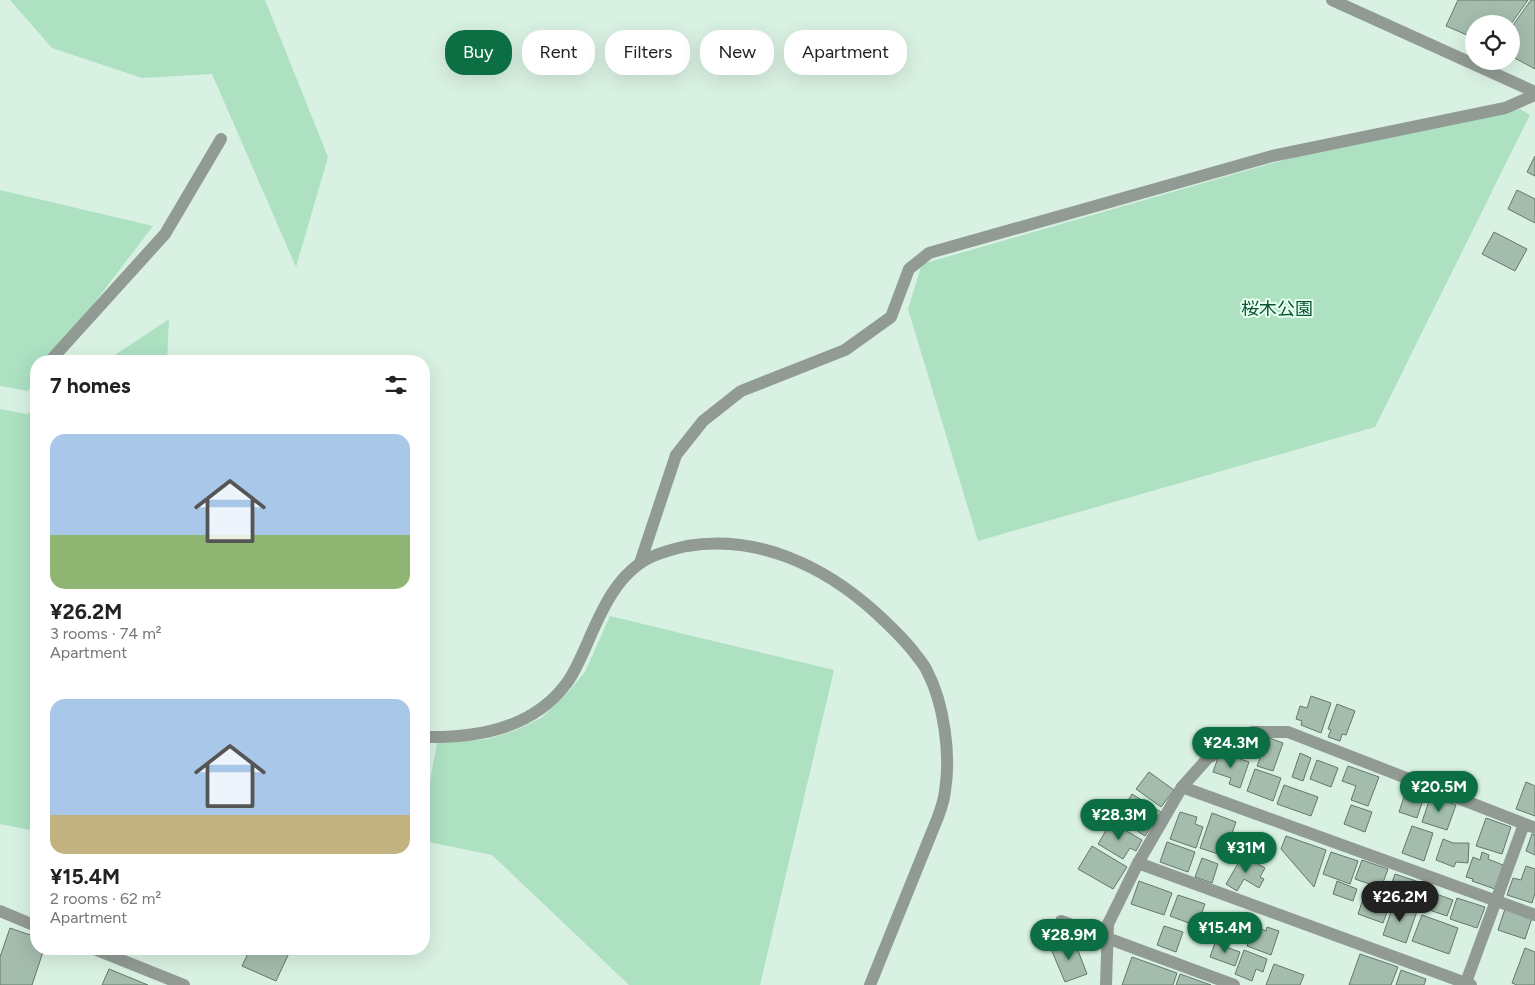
<!DOCTYPE html>
<html lang="en">
<head>
<meta charset="utf-8">
<style>
  body { margin:0; font-family:Figtree,"Noto Sans JP",sans-serif; background:#f2f2f2; color:#222; height:100vh; display:flex; flex-direction:column; font-size:19px; white-space:nowrap }
  * { box-sizing:border-box; margin:0 }
  p { font-size:16px; color:#767676 }
  .icon { flex:none; width:28px; height:28px; fill:none; stroke:currentColor; stroke-width:2; stroke-linecap:round; stroke-linejoin:round }
  .map { position:relative; flex:1; overflow:hidden }
  .sheet { position:absolute; left:30px; top:355px; width:400px; height:600px; display:flex; flex-direction:column; background:#fff; border-radius:20px; box-shadow:0 5px 20px #0002 }
  .sheet>* { flex:none }
  .top-card { position:absolute; left:445px; top:30px; width:475px; height:45px; display:flex; gap:10px }
  .fabs { position:absolute; left:1465px; top:15px; display:grid; gap:10px }
  .fabs a { display:grid; place-items:center; width:55px; height:55px; border-radius:50%; background:#fff; box-shadow:0 5px 20px #0002; font-size:25px }
  .price { position:absolute; translate:-50% -42px; padding:0 11px; border-radius:18px; background:#0c6f44; color:#fff; font-size:16px; line-height:32px; filter:drop-shadow(0 1px 2px #0008) }
  .price::after { content:''; position:absolute; left:50%; top:30px; width:15px; height:11px; margin-left:-8px; background:inherit; clip-path:polygon(0 0,100% 0,50% 100%) }
  .price.active { background:#222; color:#fff }
  ul { padding:0; list-style:none }
  li { display:grid; align-content:center; gap:10px; height:265px; padding:0 20px }
  li span { display:grid; place-items:center; height:155px; border-radius:15px; color:#555 }
  li>.icon { margin-inline-start:auto }
  span .icon { width:90px; height:90px; fill:#fffc; stroke-width:1 }
  li b { font-size:21px }
  h2 { display:flex; justify-content:space-between; align-items:center; height:60px; padding:0 20px; font-size:21px }
  .chip { padding:0 18px; border-radius:20px; background:#fff; box-shadow:0 5px 20px #0002; font-size:18px; line-height:45px }
  .chip.active { background:#0c6f44; color:#fff }
  .map>svg:first-child { display:block }
</style>
</head>
<body>
<div class="map">
<svg width="1535" height="985" viewBox="0 0 1535 985">
  <rect width="100%" height="100%" fill="#d9f1e2"/>
  <g fill="#ade1c2">
    <path d="M10,0H265L328,157L296,267L212,74L142,78L52,48Z"/>
    <path d="M1520,109L1530,115L1375,427L978,541L908,309L922,264L1294,157Z"/>
    <path d="M0,190L153,226L50,361H36V380L28,391L0,386Z"/>
    <path d="M169,319L167,361H106Z"/>
    <path d="M36,408V831L0,824V409L27,414Z"/>
    <path d="M610,616L834,670L760,985H629L492,855L424,841V815L437,743L488,739L514,731L541,718L571,689L585,672Z"/>
  </g>
  <g fill="#a4bcad" stroke="#63786b">
    <path d="M1458,0H1528L1511,24H1474V38L1446,26Z"/>
    <path d="M1531,0H1535V69L1511,56V28Z"/>
    <path d="M1535,156V176L1527,172Z"/>
    <path d="M1517,190L1535,199V223L1508,209Z"/>
    <path d="M1494,232L1527,249L1515,271L1482,254Z"/>
    <path d="M1311,696L1331,703L1321,733L1301,725L1302,721L1296,719L1300,706L1307,708Z"/>
    <path d="M1337,704L1355,711L1346,735L1342,734L1340,741L1328,737L1331,730L1328,729Z"/>
    <path d="M1261,735L1283,743L1273,771L1257,766L1260,758L1253,756Z"/>
    <path d="M1220,752L1249,762L1240,788L1229,784L1231,778L1213,772Z"/>
    <path d="M1300,753L1311,758L1303,781L1292,777Z"/>
    <path d="M1317,760L1338,768L1331,787L1310,779Z"/>
    <path d="M1348,766L1379,777L1368,806L1351,800L1356,786L1342,781Z"/>
    <path d="M1255,769L1281,778L1273,801L1247,791Z"/>
    <path d="M1149,772L1174,790L1161,807L1136,789Z"/>
    <path d="M1526,782L1535,786V816L1516,809Z"/>
    <path d="M1284,785L1318,797L1311,816L1277,804Z"/>
    <path d="M1406,791L1424,797L1417,818L1399,812Z"/>
    <path d="M1132,794L1161,812L1145,836L1117,818Z"/>
    <path d="M1434,797L1456,805L1447,830L1422,822L1429,801L1432,802Z"/>
    <path d="M1351,805L1372,812L1365,832L1344,824Z"/>
    <path d="M1180,812L1197,817L1195,824L1203,827L1196,848L1170,839Z"/>
    <path d="M1212,813L1236,822L1224,856L1200,848Z"/>
    <path d="M1486,818L1511,827L1502,854L1476,846Z"/>
    <path d="M1111,822L1142,840L1136,851L1130,848L1123,859L1098,844Z"/>
    <path d="M1412,826L1433,833L1424,861L1402,853Z"/>
    <path d="M1532,834L1535,835V855L1526,851Z"/>
    <path d="M1286,836L1326,850L1314,887L1281,849Z"/>
    <path d="M1443,839L1453,843H1469L1468,863L1456,862L1454,867L1436,860Z"/>
    <path d="M1167,842L1195,852L1188,872L1160,862Z"/>
    <path d="M1092,846L1127,867L1113,889L1078,869Z"/>
    <path d="M1331,852L1358,861L1350,884L1323,874Z"/>
    <path d="M1482,852L1489,855L1488,859L1503,865L1495,889L1472,881L1473,879L1466,877L1473,857L1480,860Z"/>
    <path d="M1243,855L1265,868L1260,877L1264,879L1259,888L1244,879L1237,891L1226,884Z"/>
    <path d="M1202,858L1218,864L1212,883L1195,877Z"/>
    <path d="M1362,860L1388,869L1381,888L1355,879Z"/>
    <path d="M1526,866L1535,869V893L1532,903L1507,895L1513,878L1521,880Z"/>
    <path d="M1395,874L1422,883L1415,905L1399,899L1402,892L1390,888Z"/>
    <path d="M1139,881L1172,893L1164,915L1131,904Z"/>
    <path d="M1337,881L1357,889L1353,901L1333,894Z"/>
    <path d="M1425,890L1453,900L1447,916L1420,907Z"/>
    <path d="M1365,893L1391,902L1383,923L1358,914Z"/>
    <path d="M1178,895L1205,904L1197,926L1170,916Z"/>
    <path d="M1457,898L1485,907L1477,928L1450,919Z"/>
    <path d="M1394,903L1417,911L1406,943L1383,935Z"/>
    <path d="M1505,909L1532,918L1525,939L1498,930Z"/>
    <path d="M1422,915L1458,928L1449,954L1412,941Z"/>
    <path d="M1164,926L1183,932L1176,952L1157,945Z"/>
    <path d="M1254,926L1266,931L1267,927L1279,931L1271,955L1247,946Z"/>
    <path d="M10,928L36,937V949H44L32,985H0V957Z"/>
    <path d="M1074,940L1087,974L1065,982L1051,949Z"/>
    <path d="M1215,943L1240,952L1235,966L1210,957Z"/>
    <path d="M1525,948L1535,952V985H1517L1512,983Z"/>
    <path d="M250,949H285L290,951L276,981L242,966Z"/>
    <path d="M1244,950L1267,959L1263,972L1256,969L1252,981L1235,974Z"/>
    <path d="M1360,954L1398,967L1391,985H1349Z"/>
    <path d="M1132,957L1177,973L1173,985H1122Z"/>
    <path d="M1274,964L1304,975L1300,985H1266Z"/>
    <path d="M109,969L148,985H102Z"/>
    <path d="M1401,970L1426,979L1424,985H1396Z"/>
    <path d="M1180,974L1211,985H1176Z"/>
  </g>
  <g fill="none" stroke-linecap="round" stroke-linejoin="round">
    <g stroke="#919b94" stroke-width="12">
      <path d="M1332,0L1535,92"/>
      <path d="M50,361L165,234L221,139"/>
      <path d="M640,563L676,455L703,421L741,391L845,350L891,317L909,269L929,253L1272,156L1505,108L1535,95"/>
      <path d="M424,737C477,738 532,729 566,684C576,672 587,643 594,628C605,604 617,580 639,564C651,555 673,549 687,546C757,534 824,566 875,612C888,624 902,637 913,651C918,658 924,664 927,671C944,703 951,755 945,791C944,800 941,809 938,817L870,985"/>
      <path d="M1182,787L1535,915"/>
      <path d="M1138,863L1471,985"/>
      <path d="M0,911L36,926"/>
      <path d="M1061,921L1234,985"/>
      <path d="M94,949L184,985"/>
      <path d="M1106,985L1108,924L1138,863L1182,787L1207,759L1232,742L1252,732H1288L1535,828"/>
      <path d="M1465,985L1524,824"/>
    </g>
  </g>
  <g text-anchor="middle" stroke-width="4" stroke-linejoin="round" paint-order="stroke">
    <g font-size="18" fill="#0a5333" stroke="#e6ffef">
      <text x="1277" y="315">桜木公園</text>
    </g>
  </g>
</svg>
<div class="fabs">
<a><svg class="icon" aria-label="locate" viewBox="0 0 24 24"><circle cx="12" cy="12" r="6"/><path d="M12 2v4M12 18v4M2 12h4M18 12h4"/></svg></a>
</div>
<b class="price" style="left:1231px;top:769px">¥24.3M</b>
<b class="price" style="left:1439px;top:813px">¥20.5M</b>
<b class="price" style="left:1119px;top:841px">¥28.3M</b>
<b class="price" style="left:1246px;top:874px">¥31M</b>
<b class="price active" style="left:1400px;top:923px">¥26.2M</b>
<b class="price" style="left:1225px;top:954px">¥15.4M</b>
<b class="price" style="left:1069px;top:961px">¥28.9M</b>
<div class="top-card">
<a class="chip active">Buy</a>
<a class="chip">Rent</a>
<a class="chip">Filters</a>
<a class="chip">New</a>
<a class="chip">Apartment</a>
</div>
<section class="sheet">
<h2>7 homes<svg class="icon" aria-label="filters" viewBox="0 0 24 24"><path d="M4 7h16M4 17h16"/><circle cx="9" cy="7" r="2"/><circle cx="15" cy="17" r="2"/></svg></h2>
<ul>
<li><span style="background:linear-gradient(#a9c7e8 65%,#8fb573 0)"><svg class="icon" aria-label="home" viewBox="0 0 24 24"><path d="M3 11l9-7 9 7M6 9v11h12V9"/></svg></span><div><b>¥26.2M</b><p>3 rooms · 74 m²</p><p>Apartment</p></div></li>
<li><span style="background:linear-gradient(#a9c7e8 75%,#c2b280 0)"><svg class="icon" aria-label="home" viewBox="0 0 24 24"><path d="M3 11l9-7 9 7M6 9v11h12V9"/></svg></span><div><b>¥15.4M</b><p>2 rooms · 62 m²</p><p>Apartment</p></div></li>
</ul>
</section>
</div>
</body>
</html>
